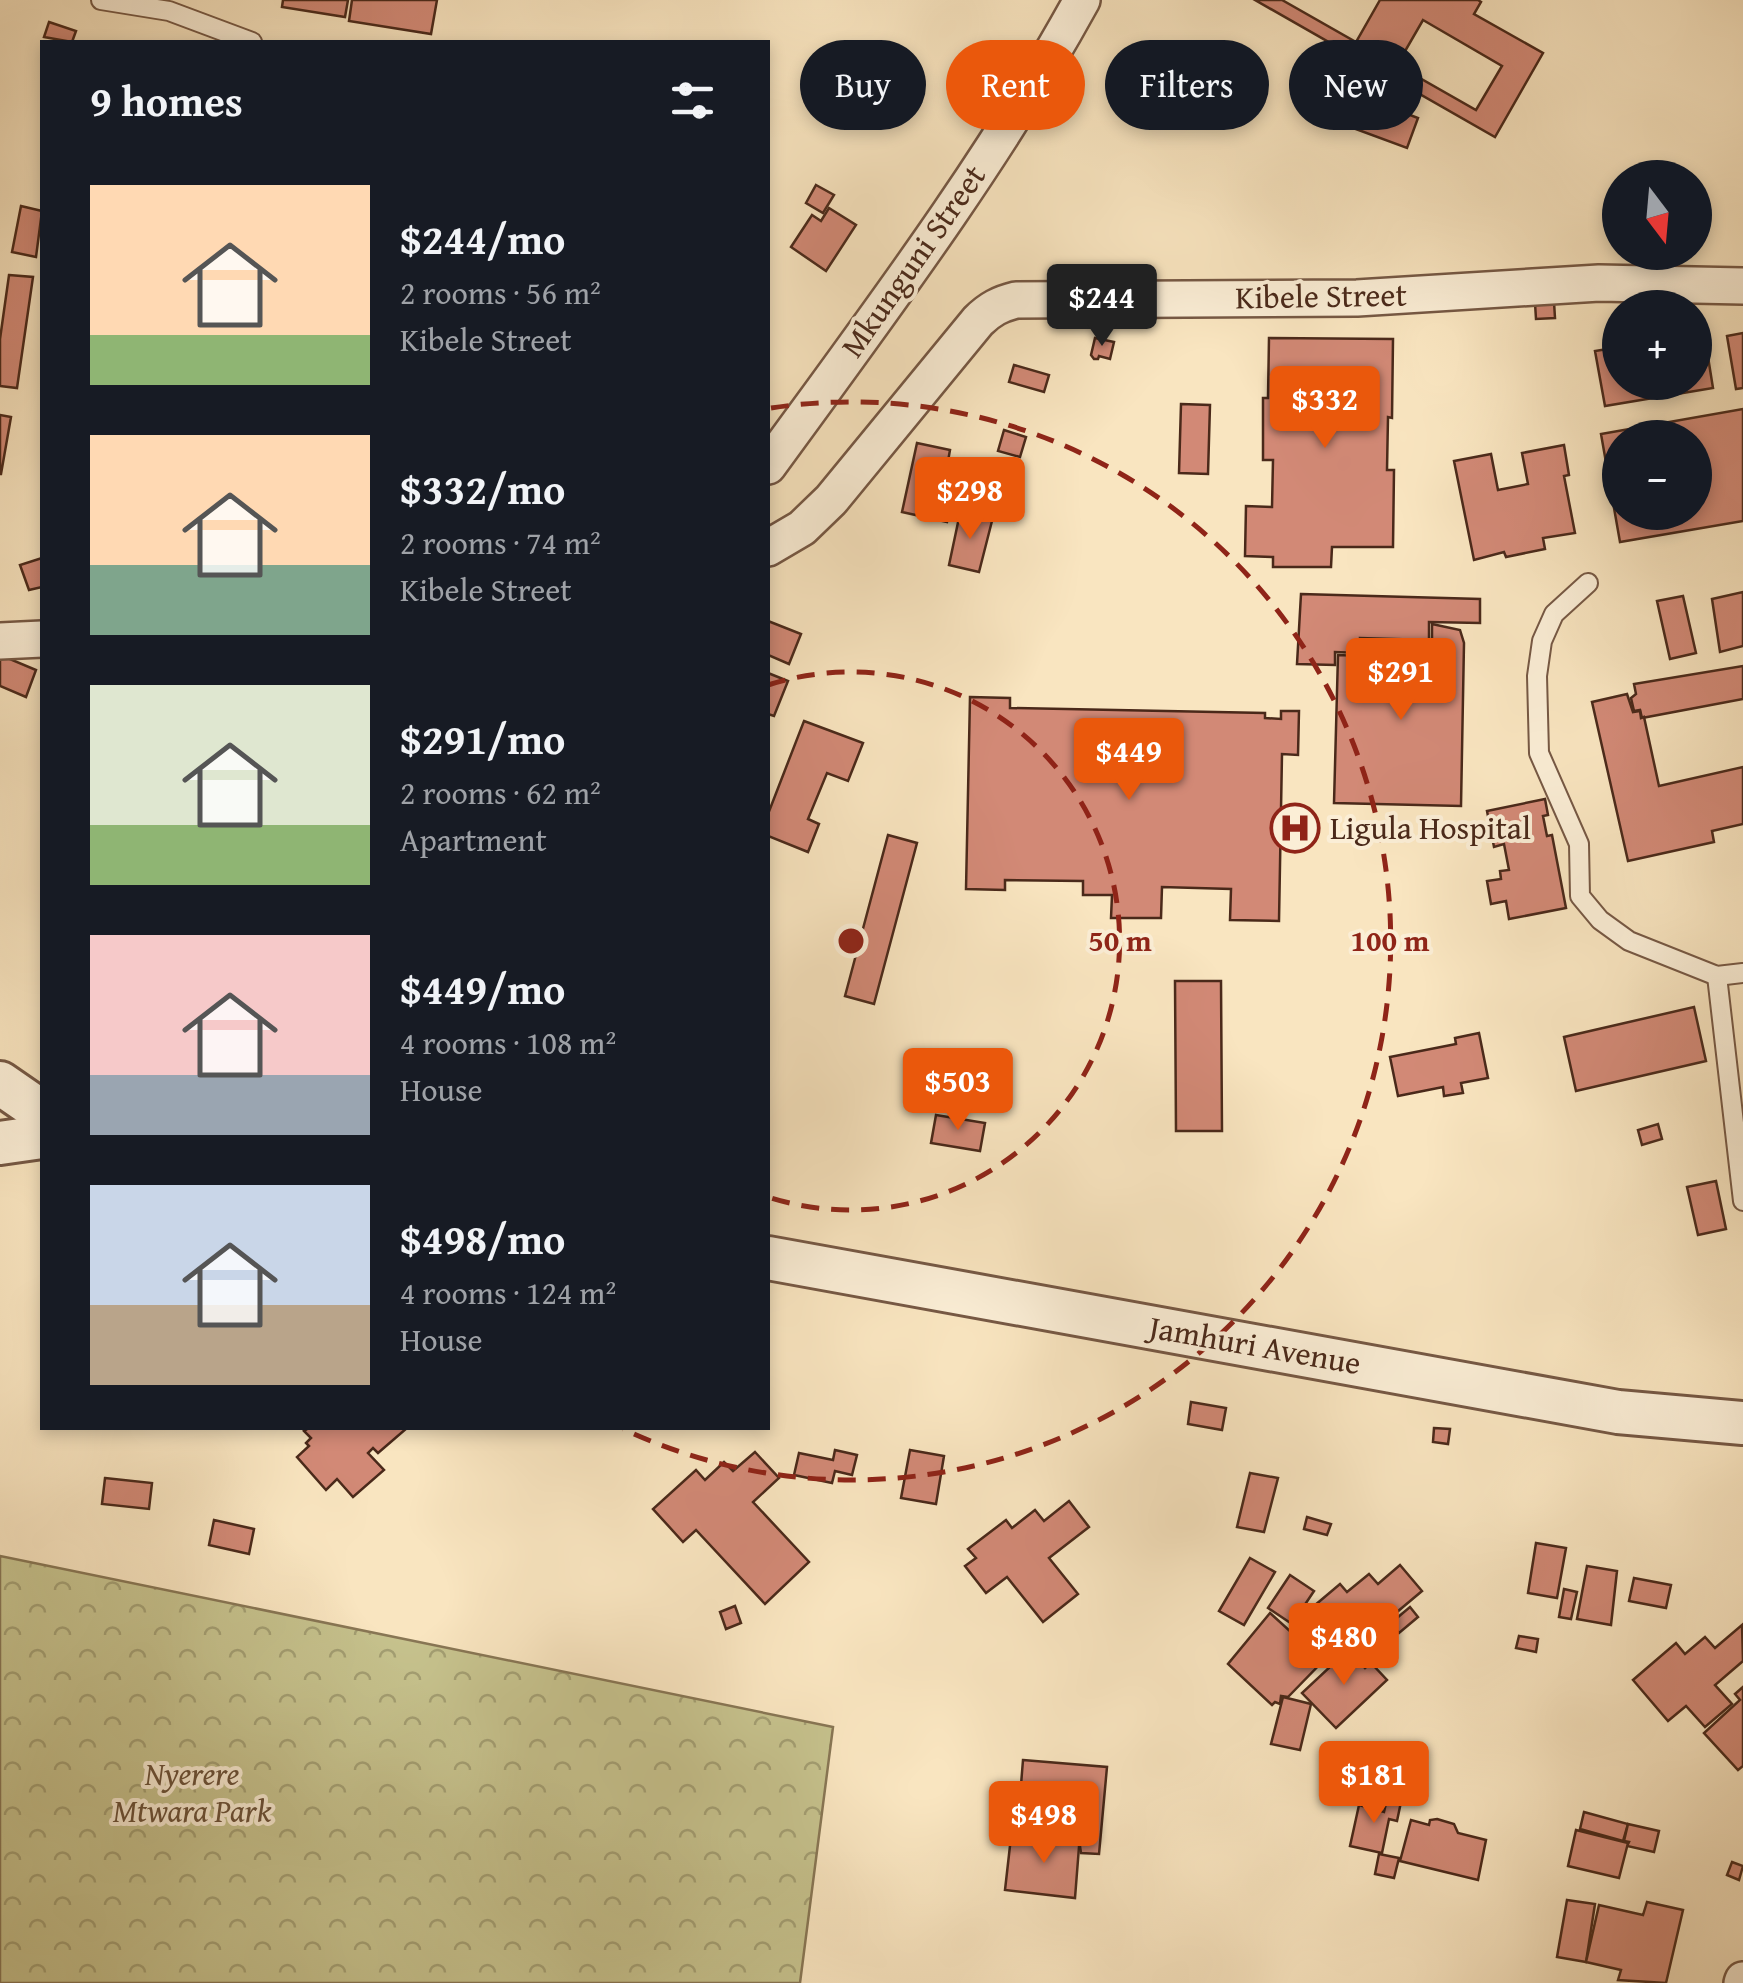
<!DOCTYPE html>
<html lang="en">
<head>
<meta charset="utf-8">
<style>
  body { margin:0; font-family:"Gentium Book Plus",serif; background:#242831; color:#f1f3f6; height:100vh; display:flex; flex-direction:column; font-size:38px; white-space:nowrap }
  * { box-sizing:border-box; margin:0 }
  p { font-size:32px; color:#9ea1a6 }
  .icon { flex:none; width:55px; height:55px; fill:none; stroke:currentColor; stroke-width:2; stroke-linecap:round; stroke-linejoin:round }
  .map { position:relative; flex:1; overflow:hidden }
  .sheet { position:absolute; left:40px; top:40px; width:730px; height:1390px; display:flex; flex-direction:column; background:#171b24; border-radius:0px; box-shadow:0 5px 15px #0003 }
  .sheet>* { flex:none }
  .hud { position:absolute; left:800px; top:40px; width:792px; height:90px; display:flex; gap:20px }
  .needle { width:65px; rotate:164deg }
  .tools { position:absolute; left:1602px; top:160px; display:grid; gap:20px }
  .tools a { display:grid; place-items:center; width:110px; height:110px; border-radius:50%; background:#171b24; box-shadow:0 5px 15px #0003; font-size:50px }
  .price { position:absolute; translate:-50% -85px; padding:0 22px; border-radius:10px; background:#ea580c; color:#fff; font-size:32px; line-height:65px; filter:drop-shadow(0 2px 5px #0008) }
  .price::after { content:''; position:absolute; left:50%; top:60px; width:30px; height:22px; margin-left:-15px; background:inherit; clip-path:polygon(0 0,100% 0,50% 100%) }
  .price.on { background:#222; color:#fff }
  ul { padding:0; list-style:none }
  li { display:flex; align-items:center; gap:30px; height:250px; padding:0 50px }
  li span { display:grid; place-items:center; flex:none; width:280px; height:200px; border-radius:0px; color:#555 }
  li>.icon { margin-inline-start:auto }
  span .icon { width:120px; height:120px; fill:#fffc; stroke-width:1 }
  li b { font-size:42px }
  h2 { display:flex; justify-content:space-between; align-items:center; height:120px; padding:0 50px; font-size:42px }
  .chip { padding:0 35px; border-radius:45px; background:#171b24; box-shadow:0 5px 15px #0003; font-size:35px; line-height:90px }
  .chip.on { background:#ea580c; color:#fff }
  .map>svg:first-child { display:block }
</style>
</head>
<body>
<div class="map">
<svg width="1743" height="1983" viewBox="0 0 1743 1983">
  <defs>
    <pattern id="forest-crowns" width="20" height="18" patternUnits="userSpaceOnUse" patternTransform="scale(2.5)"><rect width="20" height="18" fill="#c6c28d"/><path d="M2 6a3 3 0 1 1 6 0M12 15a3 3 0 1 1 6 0" fill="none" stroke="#a39e72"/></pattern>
  </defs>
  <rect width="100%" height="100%" fill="#f9e5c0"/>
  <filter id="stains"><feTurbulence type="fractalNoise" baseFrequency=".002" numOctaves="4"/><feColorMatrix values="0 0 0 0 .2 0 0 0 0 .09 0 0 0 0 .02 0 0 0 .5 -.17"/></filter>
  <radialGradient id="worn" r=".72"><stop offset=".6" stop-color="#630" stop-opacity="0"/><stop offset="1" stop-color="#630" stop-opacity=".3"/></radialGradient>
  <path fill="url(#forest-crowns)" stroke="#887654" stroke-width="2.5" d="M0,1556L833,1727L800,1983H0Z"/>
  <g fill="#d28976" stroke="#4a291a" stroke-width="2.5" fill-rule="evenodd">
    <path d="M283,0H348L345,17L282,7Z"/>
    <path d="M352,0H437L431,34L349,21Z"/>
    <path d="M1255,0H1282L1356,42L1380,0H1478L1481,2L1474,14L1543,53L1495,137ZM1423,20L1502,66L1476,110L1397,65Z"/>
    <path d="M49,22L76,31L72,42L44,37Z"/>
    <path d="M1326,61L1338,67L1330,79L1319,73Z"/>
    <path d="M1365,98L1418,118L1407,148L1353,128Z"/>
    <path d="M816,185L834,195L823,213L806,203Z"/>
    <path d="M21,206L42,211L36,257L12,252Z"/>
    <path d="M829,208L856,225L826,271L791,247L812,215L821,221Z"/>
    <path d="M9,275L33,277L17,388L0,386V339Z"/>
    <path d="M1554,302L1555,318L1536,319L1535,303Z"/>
    <path d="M1704,332L1713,388L1605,406L1595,351L1620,347V382H1695V334Z"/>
    <path d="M1743,333V388L1736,389L1727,336Z"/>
    <path d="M1095,338L1114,342L1110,359L1099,356L1098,359H1094L1091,355Z"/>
    <path d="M1269,338L1393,339L1392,418L1388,417L1387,470H1394L1393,547H1332L1331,567H1273V557L1245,556L1246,506L1272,507L1273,460H1263V398H1268Z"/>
    <path d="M1014,365L1049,375L1044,392L1009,382Z"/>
    <path d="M1181,404L1210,405L1208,474L1179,473Z"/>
    <path d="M1743,409V521L1620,542L1601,434ZM1620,438H1695V512H1620Z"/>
    <path d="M0,415L11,417L1,474H0Z"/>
    <path d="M1004,430L1026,437L1020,457L998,451Z"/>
    <path d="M917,443L950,450L947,467L959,469L947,522L902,512Z"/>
    <path d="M1564,445L1569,475L1564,476L1575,533L1543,538L1545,549L1506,557L1504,552L1474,560L1454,461L1491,454L1498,490L1528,484L1522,453Z"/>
    <path d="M960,513L992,521L979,572L949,565Z"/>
    <path d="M42,558V587L29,590L20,565Z"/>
    <path d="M1743,592V646L1720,652L1712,599Z"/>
    <path d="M1301,594L1480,599V623L1429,622V640L1360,638V653L1335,652V665L1297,664Z"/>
    <path d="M1683,596L1696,653L1670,659L1657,601Z"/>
    <path d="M768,621L801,634L789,664L768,655Z"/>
    <path d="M1432,624L1460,630L1464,643L1461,806L1334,803L1338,655L1362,656V641L1432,643Z"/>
    <path d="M0,655L36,670L26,697L0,686Z"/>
    <path d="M1743,666V699L1642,718L1640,710L1634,711L1631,698L1636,694L1634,684Z"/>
    <path d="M768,673L788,681L774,716L768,714Z"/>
    <path d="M1627,694L1633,712L1640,711L1641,718L1644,717L1659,786L1743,767V824L1712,831L1714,842L1628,861L1592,702Z"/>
    <path d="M970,697L1010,698V708L1265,713V718L1281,719V711H1299L1298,755L1282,754L1279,921L1230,920L1231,889L1162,887L1161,918H1111L1112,895H1083V881L1005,880V890L966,889Z"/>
    <path d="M804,721L863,743L848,781L827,773L808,819L819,824L808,852L768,836V814Z"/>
    <path d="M1545,799L1548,815L1543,816L1547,836L1552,835L1566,908L1509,919L1506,901L1491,904L1487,881L1501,879L1500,871L1509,870L1504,844L1494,847L1487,811Z"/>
    <path d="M888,835L917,843L874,1004L845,996Z"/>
    <path d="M1175,981H1221L1222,1131H1176Z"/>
    <path d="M1694,1007L1706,1061L1576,1091L1564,1037Z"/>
    <path d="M1479,1033L1488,1078L1461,1083L1463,1093L1444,1096L1443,1087L1398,1096L1390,1057L1456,1044L1455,1038Z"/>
    <path d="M936,1115L985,1123L980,1151L931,1143Z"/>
    <path d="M1658,1124L1662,1139L1642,1145L1638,1130Z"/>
    <path d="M1716,1181L1726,1229L1698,1235L1687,1187Z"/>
    <path d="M1191,1402L1226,1408L1222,1430L1188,1424Z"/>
    <path d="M309,1428H407L378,1453L373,1448L368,1453L384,1470L353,1497L337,1479L326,1490L297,1457L309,1446L306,1443L311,1438L304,1431Z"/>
    <path d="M1434,1428L1450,1429L1448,1444L1433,1442Z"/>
    <path d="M835,1450L857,1455L852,1475L835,1471L832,1483L794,1475L799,1453L833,1460Z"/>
    <path d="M910,1450L944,1456L936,1504L901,1498Z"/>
    <path d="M755,1452L779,1478L753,1502L809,1562L765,1604L696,1530L683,1542L653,1509L696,1470L705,1480L724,1462L733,1471Z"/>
    <path d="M1250,1473L1278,1478L1264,1532L1237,1527Z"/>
    <path d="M105,1478L152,1483L149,1509L102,1504Z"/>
    <path d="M1069,1501L1089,1527L1049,1558L1078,1594L1043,1622L1007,1577L986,1593L965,1566L976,1558L968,1549L1006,1520L1012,1528L1035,1510L1044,1521Z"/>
    <path d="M1307,1517L1331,1524L1327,1535L1304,1529Z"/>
    <path d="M214,1520L254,1529L249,1554L209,1545Z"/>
    <path d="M1536,1543L1566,1548L1557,1598L1528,1593Z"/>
    <path d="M1250,1558L1275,1572L1244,1625L1219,1611Z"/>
    <path d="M1400,1565L1422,1591L1378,1628L1392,1645L1366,1667L1346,1643L1326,1660L1302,1631L1321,1615L1314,1606L1340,1584L1347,1592L1369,1574L1378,1584Z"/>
    <path d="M1587,1566L1617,1571L1611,1625L1577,1619Z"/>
    <path d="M1290,1575L1314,1591L1292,1624L1268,1608Z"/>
    <path d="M1634,1578L1671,1585L1666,1608L1629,1601Z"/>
    <path d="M1564,1589L1577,1592L1571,1619L1559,1617Z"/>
    <path d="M735,1606L741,1623L726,1629L720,1612Z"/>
    <path d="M1410,1607L1418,1617L1399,1633L1391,1623Z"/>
    <path d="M1270,1613L1323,1661L1288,1697L1281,1696L1280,1704L1275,1702L1272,1705L1228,1664Z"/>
    <path d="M1742,1625L1743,1661L1715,1685L1732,1704L1705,1727L1686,1706L1668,1721L1633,1680L1676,1643L1685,1654L1705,1637L1715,1648Z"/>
    <path d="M1519,1636L1538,1639L1536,1652L1516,1648Z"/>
    <path d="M1348,1650L1365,1668L1371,1663L1387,1680L1336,1728L1302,1693Z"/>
    <path d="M1743,1687V1766L1738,1770L1704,1733L1740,1700L1735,1694Z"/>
    <path d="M1283,1697L1311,1704L1300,1750L1271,1744Z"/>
    <path d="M1023,1760L1107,1767L1099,1854L1081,1853L1078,1833L1082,1790L1021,1785Z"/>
    <path d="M1337,1782L1355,1786L1351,1804L1332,1800Z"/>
    <path d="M1387,1799L1401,1802L1397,1821L1389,1819L1382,1853L1350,1846L1359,1805L1384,1812Z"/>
    <path d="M1584,1812L1628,1824L1623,1841L1580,1829Z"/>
    <path d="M1437,1819L1454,1824L1458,1833L1486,1840L1478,1880L1400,1861L1411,1820L1429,1825L1430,1820Z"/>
    <path d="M1628,1824L1659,1831L1654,1852L1627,1846L1629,1842L1624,1841Z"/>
    <path d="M1576,1830L1628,1843L1619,1878L1568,1866Z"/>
    <path d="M1055,1831L1080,1834L1075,1898L1005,1890L1011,1837L1053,1842Z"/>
    <path d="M1379,1854L1399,1858L1394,1878L1375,1874Z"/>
    <path d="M1732,1862L1743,1866L1739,1880L1727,1875Z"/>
    <path d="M1567,1900L1595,1904L1586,1962L1557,1957Z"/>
    <path d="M1647,1902L1683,1910L1666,1983L1618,1980L1621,1970L1586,1962L1599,1905L1643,1915Z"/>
  </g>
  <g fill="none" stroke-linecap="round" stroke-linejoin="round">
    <g stroke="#765844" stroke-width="22">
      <g id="service">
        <path d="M101,0L169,11L252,42"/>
        <path d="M1588,583L1554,614L1542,641L1537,676L1539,753L1579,844L1580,896L1600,920L1629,941L1717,976L1743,973"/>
        <path d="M1717,976L1743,1201"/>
      </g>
    </g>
    <g stroke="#765844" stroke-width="40">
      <g id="minor">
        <path d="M768,466C878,315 992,164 1082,0"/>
        <path d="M768,548L802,528L831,500L978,321C990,309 1000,304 1016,300L1357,298L1599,283L1743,286"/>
        <path d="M0,641L42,639"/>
        <path d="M1742,1983L1743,1980"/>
      </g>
    </g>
    <g stroke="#765844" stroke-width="48">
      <g id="tertiary">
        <path d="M0,1083L42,1112"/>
        <path d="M0,1143L42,1137"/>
        <path d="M768,1258L1618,1412L1743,1423"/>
      </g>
    </g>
    <use href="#service" stroke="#fbeed6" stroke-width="18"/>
    <use href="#minor" stroke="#fbeed6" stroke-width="35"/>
    <use href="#tertiary" stroke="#fbeed6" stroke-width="42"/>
  </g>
  <g fill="none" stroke="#8f2418" stroke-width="5" stroke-dasharray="18 12">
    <path d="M768 685A269 269 0 1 1 768 1197"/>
    <path d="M771 408A539 539 0 1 1 623 1429"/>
  </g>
  <defs>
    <g id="hospital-ring" transform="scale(2.5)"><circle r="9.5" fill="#fbeed6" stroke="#8f2418" stroke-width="1.5"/><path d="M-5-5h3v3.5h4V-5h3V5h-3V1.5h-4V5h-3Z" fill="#8f2418"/></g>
  </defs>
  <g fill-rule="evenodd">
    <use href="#hospital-ring" x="1295" y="828"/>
  </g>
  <g text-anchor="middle" stroke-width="8" stroke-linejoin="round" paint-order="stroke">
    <g font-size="32" fill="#4a291a" stroke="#fbeed6">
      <text transform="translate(913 261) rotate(-55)" y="11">Mkunguni Street</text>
      <text transform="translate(1321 296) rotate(-1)" y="11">Kibele Street</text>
      <text transform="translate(1255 1345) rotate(10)" y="11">Jamhuri Avenue</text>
    </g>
    <g font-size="32" fill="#4a291a" stroke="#fbeed6" text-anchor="start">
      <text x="1330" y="839">Ligula Hospital</text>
    </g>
    <g font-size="32" font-style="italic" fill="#694f37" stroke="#fbeed6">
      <text x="192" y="1785">Nyerere<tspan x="192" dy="37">Mtwara Park</tspan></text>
    </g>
  </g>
  <circle cx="851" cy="941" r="15" fill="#8f2418" stroke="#fbeed6" stroke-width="5"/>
  <g font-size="30" text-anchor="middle" font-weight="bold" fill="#8f2418" stroke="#fbeed6" stroke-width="8" stroke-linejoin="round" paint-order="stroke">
    <text x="1120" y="951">50 m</text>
    <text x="1390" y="951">100 m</text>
  </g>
  <rect width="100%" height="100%" filter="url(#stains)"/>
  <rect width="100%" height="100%" fill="url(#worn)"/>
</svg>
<div class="tools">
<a><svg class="needle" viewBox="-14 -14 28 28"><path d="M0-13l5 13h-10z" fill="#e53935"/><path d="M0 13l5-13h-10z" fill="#9ea1a6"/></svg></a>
<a>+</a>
<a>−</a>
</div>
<b class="price on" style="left:1102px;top:349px">$244</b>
<b class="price" style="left:1325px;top:451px">$332</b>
<b class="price" style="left:970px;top:542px">$298</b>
<b class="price" style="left:1401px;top:723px">$291</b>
<b class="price" style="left:1129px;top:803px">$449</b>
<b class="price" style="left:958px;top:1133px">$503</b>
<b class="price" style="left:1344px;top:1688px">$480</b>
<b class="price" style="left:1374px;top:1826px">$181</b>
<b class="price" style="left:1044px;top:1866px">$498</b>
<div class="hud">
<a class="chip">Buy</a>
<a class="chip on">Rent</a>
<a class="chip">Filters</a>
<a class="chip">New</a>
</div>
<section class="sheet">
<h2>9 homes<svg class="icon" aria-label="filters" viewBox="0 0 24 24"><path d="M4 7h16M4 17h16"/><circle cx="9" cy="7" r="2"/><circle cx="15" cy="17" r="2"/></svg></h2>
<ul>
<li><span style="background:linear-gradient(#ffd9b3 75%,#8fb573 0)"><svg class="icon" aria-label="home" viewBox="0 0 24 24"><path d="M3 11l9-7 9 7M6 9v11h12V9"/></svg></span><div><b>$244/mo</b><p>2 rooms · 56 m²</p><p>Kibele Street</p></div></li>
<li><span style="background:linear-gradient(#ffd9b3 65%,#7fa58c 0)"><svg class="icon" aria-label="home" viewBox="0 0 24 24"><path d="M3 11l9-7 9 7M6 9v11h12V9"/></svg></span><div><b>$332/mo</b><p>2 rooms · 74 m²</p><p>Kibele Street</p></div></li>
<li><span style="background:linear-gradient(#dfe7d0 70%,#8fb573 0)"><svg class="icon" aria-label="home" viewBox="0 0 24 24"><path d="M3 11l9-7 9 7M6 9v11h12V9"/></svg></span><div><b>$291/mo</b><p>2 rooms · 62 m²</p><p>Apartment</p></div></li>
<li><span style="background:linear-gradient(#f6c9c9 70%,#9aa5b1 0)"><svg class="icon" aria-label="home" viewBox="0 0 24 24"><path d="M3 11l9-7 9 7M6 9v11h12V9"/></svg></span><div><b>$449/mo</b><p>4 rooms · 108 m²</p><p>House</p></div></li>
<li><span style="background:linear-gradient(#c9d6e8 60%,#b9a48a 0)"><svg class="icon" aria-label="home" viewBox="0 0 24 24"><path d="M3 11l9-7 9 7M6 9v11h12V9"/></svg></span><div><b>$498/mo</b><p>4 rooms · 124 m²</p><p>House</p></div></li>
</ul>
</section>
</div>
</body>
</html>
